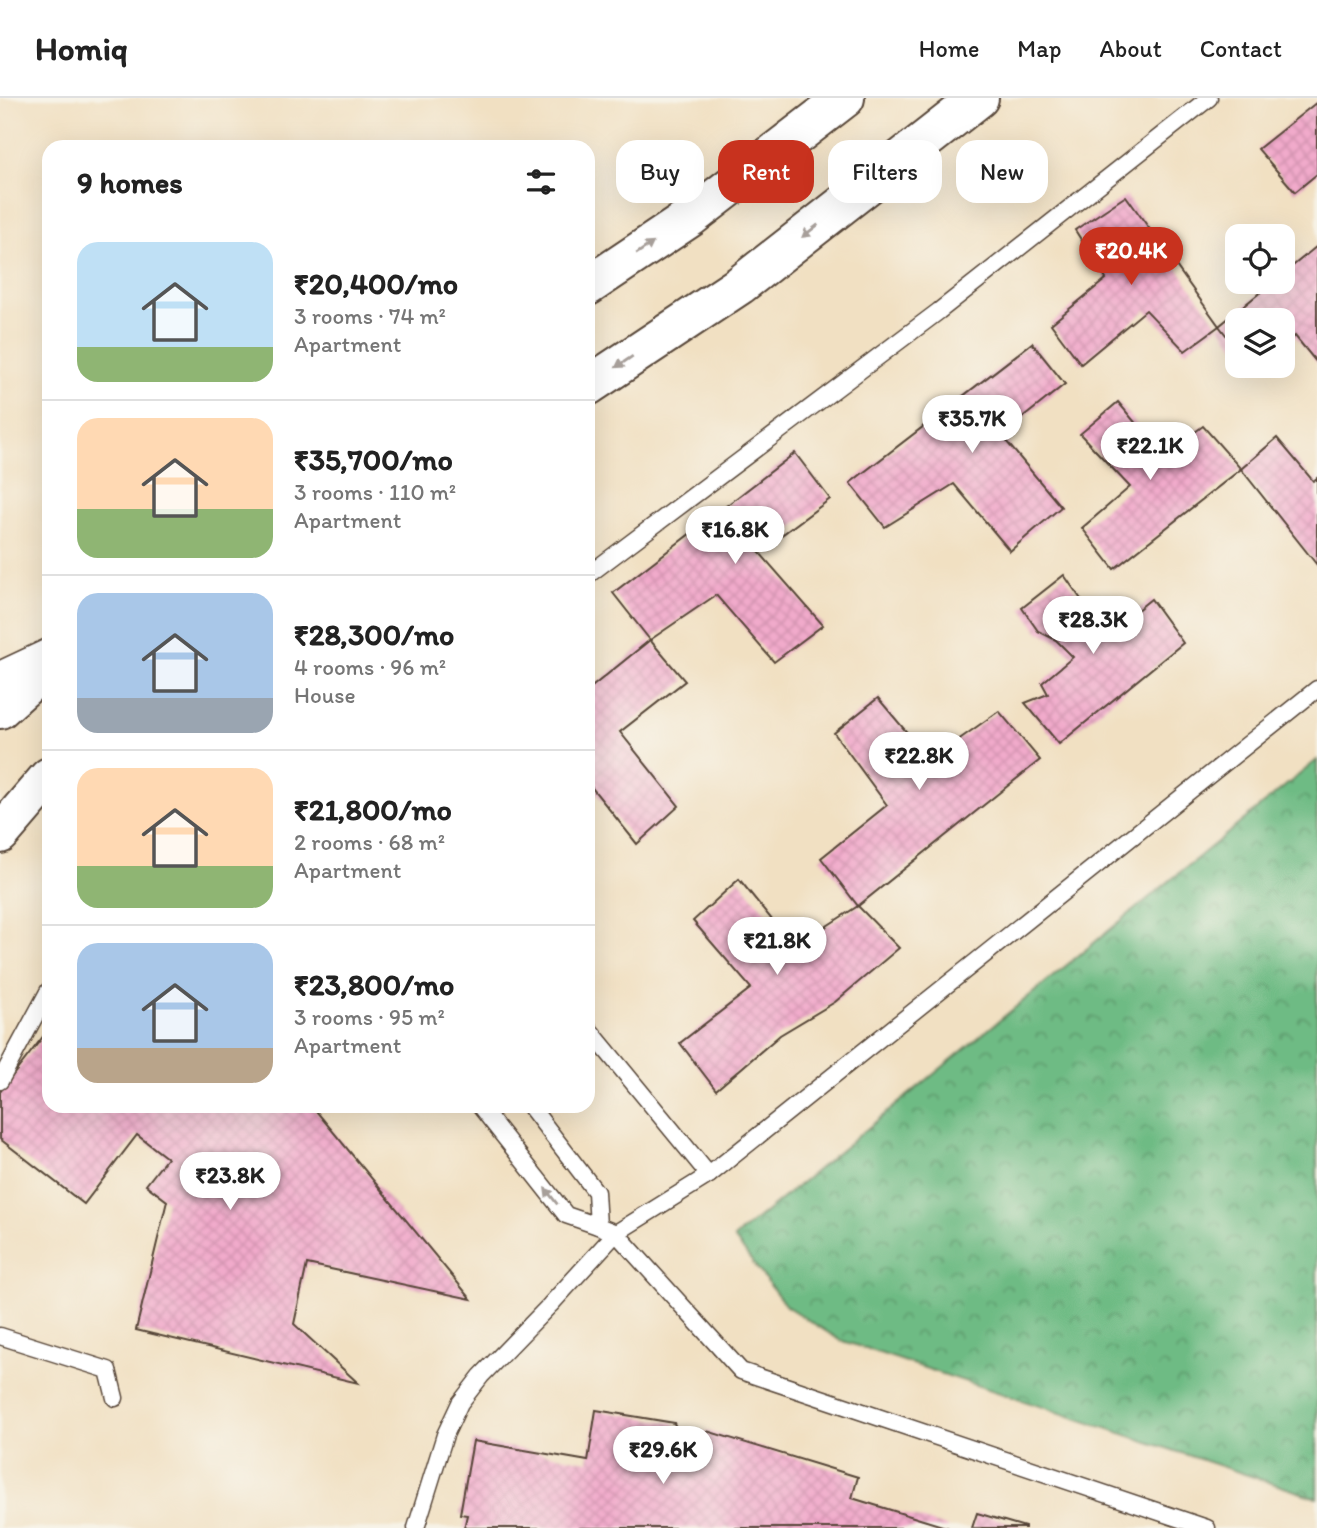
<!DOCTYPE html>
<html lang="en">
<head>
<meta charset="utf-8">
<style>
  body { margin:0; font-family:Itim,sans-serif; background:#f2f2f2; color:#222; height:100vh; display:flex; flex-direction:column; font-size:26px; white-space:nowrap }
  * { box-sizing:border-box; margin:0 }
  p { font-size:23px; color:#767676 }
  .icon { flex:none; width:38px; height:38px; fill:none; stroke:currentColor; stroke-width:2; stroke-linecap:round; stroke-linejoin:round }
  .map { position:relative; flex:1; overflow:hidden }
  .panel { position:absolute; left:42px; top:42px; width:553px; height:973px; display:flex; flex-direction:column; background:#fff; border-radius:21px; box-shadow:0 7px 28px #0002 }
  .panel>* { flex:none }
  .banner { position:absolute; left:616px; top:42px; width:595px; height:63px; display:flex; gap:14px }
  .tools { position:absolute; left:1225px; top:126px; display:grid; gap:14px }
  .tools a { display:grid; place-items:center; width:70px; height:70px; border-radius:14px; background:#fff; box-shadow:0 7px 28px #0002; font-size:35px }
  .price { position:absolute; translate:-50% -60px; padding:0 16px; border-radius:24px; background:#fff; color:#222; font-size:23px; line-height:46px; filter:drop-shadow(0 2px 4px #0008) }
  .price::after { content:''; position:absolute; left:50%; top:42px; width:21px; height:16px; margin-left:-10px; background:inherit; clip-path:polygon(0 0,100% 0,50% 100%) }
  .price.selected { background:#c8321e; color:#fff }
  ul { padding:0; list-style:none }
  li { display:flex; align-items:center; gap:21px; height:175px; padding:0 35px }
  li+li { border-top:2px solid #e0e0e0 }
  li span { display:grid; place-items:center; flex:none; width:196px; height:140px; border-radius:21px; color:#555 }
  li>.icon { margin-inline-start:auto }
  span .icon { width:84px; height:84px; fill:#fffc; stroke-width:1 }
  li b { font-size:30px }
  h2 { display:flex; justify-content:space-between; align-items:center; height:84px; padding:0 35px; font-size:30px }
  .chip { padding:0 24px; border-radius:21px; background:#fff; box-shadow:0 7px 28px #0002; font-size:24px; line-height:63px }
  .chip.selected { background:#c8321e; color:#fff }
  header { display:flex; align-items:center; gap:42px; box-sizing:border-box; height:98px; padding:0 35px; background:#fff; border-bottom:2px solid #e0e0e0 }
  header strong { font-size:33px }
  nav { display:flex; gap:38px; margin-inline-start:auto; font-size:24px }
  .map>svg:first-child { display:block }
</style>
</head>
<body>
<header>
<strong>Homiq</strong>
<nav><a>Home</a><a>Map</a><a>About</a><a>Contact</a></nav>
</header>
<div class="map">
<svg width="1317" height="1430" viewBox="0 0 1317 1430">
  <defs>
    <pattern id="forest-crowns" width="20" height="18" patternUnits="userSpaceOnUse" patternTransform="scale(1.75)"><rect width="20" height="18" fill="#6ebb84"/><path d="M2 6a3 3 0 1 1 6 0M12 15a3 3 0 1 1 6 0" fill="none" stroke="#5c986b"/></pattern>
    <pattern id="building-cross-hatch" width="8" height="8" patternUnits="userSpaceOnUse" patternTransform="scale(1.75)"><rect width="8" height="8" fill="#f1aacb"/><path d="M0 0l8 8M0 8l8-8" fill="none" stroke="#d092ae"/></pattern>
  </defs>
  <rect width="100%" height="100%" fill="#f7f3e8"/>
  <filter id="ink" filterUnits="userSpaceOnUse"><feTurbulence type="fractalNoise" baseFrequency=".0143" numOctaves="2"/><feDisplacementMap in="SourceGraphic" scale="14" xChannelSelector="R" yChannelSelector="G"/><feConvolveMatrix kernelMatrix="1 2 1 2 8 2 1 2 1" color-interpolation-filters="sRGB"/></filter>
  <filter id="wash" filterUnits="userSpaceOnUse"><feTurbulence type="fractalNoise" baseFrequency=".00686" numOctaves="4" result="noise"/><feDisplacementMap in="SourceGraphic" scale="28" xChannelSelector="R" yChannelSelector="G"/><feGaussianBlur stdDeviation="1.57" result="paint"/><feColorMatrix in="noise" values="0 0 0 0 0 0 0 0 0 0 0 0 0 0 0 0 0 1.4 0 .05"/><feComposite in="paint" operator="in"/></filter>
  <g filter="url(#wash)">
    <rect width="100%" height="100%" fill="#f1e0c2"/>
    <path fill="url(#forest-crowns)" stroke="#547251" stroke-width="2" d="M1317,662V1400L840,1242L786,1208L734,1140Z"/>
    <g id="blocks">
      <g fill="url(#building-cross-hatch)">
        <path d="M1317,4V76L1295,94L1258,51Z"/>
        <path d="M1126,98L1219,228L1185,253L1146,212L1081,266L1051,226L1106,181L1075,132Z"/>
        <path d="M1317,148V265L1295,238L1283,248V222H1237V251L1219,228L1273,184H1283V176Z"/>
        <path d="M1032,245L1065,286L1001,337L1061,409L1010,453L954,386L885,429L850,385Z"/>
        <path d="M1118,304L1163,358L1203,328L1241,371L1114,471L1082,430L1130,389L1080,336Z"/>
        <path d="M1277,340L1313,383L1317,380V467L1241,371Z"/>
        <path d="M795,355L830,401L759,454L823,527L774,564L716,497L650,542L613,495Z"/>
        <path d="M1064,477L1106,537L1151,501L1183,545L1059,646L1025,605L1048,596L1042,585L1073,559L1056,542L1038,533L1022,510Z"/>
        <path d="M650,542L685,583L620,634L679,708L637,746L588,685V592Z"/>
        <path d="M878,600L930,662L999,613L1040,662L858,808L821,760L887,707L834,635Z"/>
        <path d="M739,781L794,849L858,808L899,850L835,904L780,937L716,992L680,945L751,890L693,823Z"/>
        <path d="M49,931V1008H312L471,1201L307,1166L294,1226L358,1285L136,1232L167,1103L146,1087L167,1060L137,1037L84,1106L0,1041V994Z"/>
        <path d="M596,1312L674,1325L685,1351L707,1333L858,1379L852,1400L949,1430H464L467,1417L460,1416L473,1343L588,1363Z"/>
        <path d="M977,1415L1025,1429V1430H972Z"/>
      </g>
    </g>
  </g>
  <g filter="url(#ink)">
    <use href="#blocks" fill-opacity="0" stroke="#564537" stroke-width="2"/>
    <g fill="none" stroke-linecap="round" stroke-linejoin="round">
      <g stroke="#564537" stroke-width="19">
        <g id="lane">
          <path d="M588,477L939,213L1209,0"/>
          <path d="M588,930L709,1077"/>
          <path d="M0,983L49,892"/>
          <path d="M480,1008L566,1117L598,1128L596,1094L530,1008"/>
          <path d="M598,1128L616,1135L741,1273L1207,1430"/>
          <path d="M0,1238L108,1272L115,1300"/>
          <path d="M416,1430L445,1337L460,1305L481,1278L550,1207L616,1135L709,1077L1317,591"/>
        </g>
      </g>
      <g stroke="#564537" stroke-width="33">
        <path id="street" d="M0,579L49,556"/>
      </g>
      <g stroke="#564537" stroke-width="42">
        <g id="secondary">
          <path d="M588,188L691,119L845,0"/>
          <path d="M588,288L740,187L979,0"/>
          <path d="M0,611L49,567"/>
          <path d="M0,736L49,679"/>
        </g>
      </g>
      <use href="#lane" stroke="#fff" stroke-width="16"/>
      <use href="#street" stroke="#fff" stroke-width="30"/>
      <use href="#secondary" stroke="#fff" stroke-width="38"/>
    </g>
    <defs><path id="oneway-solid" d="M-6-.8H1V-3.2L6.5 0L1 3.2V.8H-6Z" transform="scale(1.75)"/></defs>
    <g fill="#a79f9a">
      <use href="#oneway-solid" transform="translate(810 133) rotate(142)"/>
      <use href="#oneway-solid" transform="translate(645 150) rotate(-34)"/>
      <use href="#oneway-solid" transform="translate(624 264) rotate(146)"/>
      <use href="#oneway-solid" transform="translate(551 1098) rotate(-128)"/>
    </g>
  </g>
</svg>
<div class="tools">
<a><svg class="icon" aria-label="locate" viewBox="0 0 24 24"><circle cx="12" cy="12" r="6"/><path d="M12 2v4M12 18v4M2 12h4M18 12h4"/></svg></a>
<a><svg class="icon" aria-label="layers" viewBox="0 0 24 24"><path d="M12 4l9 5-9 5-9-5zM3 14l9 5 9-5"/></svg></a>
</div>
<b class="price selected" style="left:1131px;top:189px">₹20.4K</b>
<b class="price" style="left:972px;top:357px">₹35.7K</b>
<b class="price" style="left:1150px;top:384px">₹22.1K</b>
<b class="price" style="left:735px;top:468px">₹16.8K</b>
<b class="price" style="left:1093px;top:558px">₹28.3K</b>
<b class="price" style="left:919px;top:694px">₹22.8K</b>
<b class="price" style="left:777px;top:879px">₹21.8K</b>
<b class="price" style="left:230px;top:1114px">₹23.8K</b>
<b class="price" style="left:663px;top:1388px">₹29.6K</b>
<div class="banner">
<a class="chip">Buy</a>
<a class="chip selected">Rent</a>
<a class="chip">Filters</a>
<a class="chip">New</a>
</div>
<section class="panel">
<h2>9 homes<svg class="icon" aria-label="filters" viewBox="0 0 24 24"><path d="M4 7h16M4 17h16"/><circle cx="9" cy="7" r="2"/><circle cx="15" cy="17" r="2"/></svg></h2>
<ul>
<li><span style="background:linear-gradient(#bfe0f5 75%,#8fb573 0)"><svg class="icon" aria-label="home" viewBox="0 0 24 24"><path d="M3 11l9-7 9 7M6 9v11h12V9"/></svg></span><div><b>₹20,400/mo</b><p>3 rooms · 74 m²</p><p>Apartment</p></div></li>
<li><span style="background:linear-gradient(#ffd9b3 65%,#8fb573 0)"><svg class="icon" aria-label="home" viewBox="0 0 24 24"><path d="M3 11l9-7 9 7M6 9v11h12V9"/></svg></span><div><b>₹35,700/mo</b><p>3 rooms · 110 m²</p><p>Apartment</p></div></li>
<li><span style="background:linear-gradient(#a9c7e8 75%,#9aa5b1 0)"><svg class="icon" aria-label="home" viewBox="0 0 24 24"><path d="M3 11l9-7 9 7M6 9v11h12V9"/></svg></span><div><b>₹28,300/mo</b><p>4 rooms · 96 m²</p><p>House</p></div></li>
<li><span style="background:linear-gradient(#ffd9b3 70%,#8fb573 0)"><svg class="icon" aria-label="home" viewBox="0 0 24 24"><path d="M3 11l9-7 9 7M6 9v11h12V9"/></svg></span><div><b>₹21,800/mo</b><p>2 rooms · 68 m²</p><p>Apartment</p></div></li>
<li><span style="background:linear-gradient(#a9c7e8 75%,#b9a48a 0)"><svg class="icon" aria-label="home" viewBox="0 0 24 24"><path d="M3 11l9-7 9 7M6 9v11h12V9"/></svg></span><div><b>₹23,800/mo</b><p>3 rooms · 95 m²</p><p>Apartment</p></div></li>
</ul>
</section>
</div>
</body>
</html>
